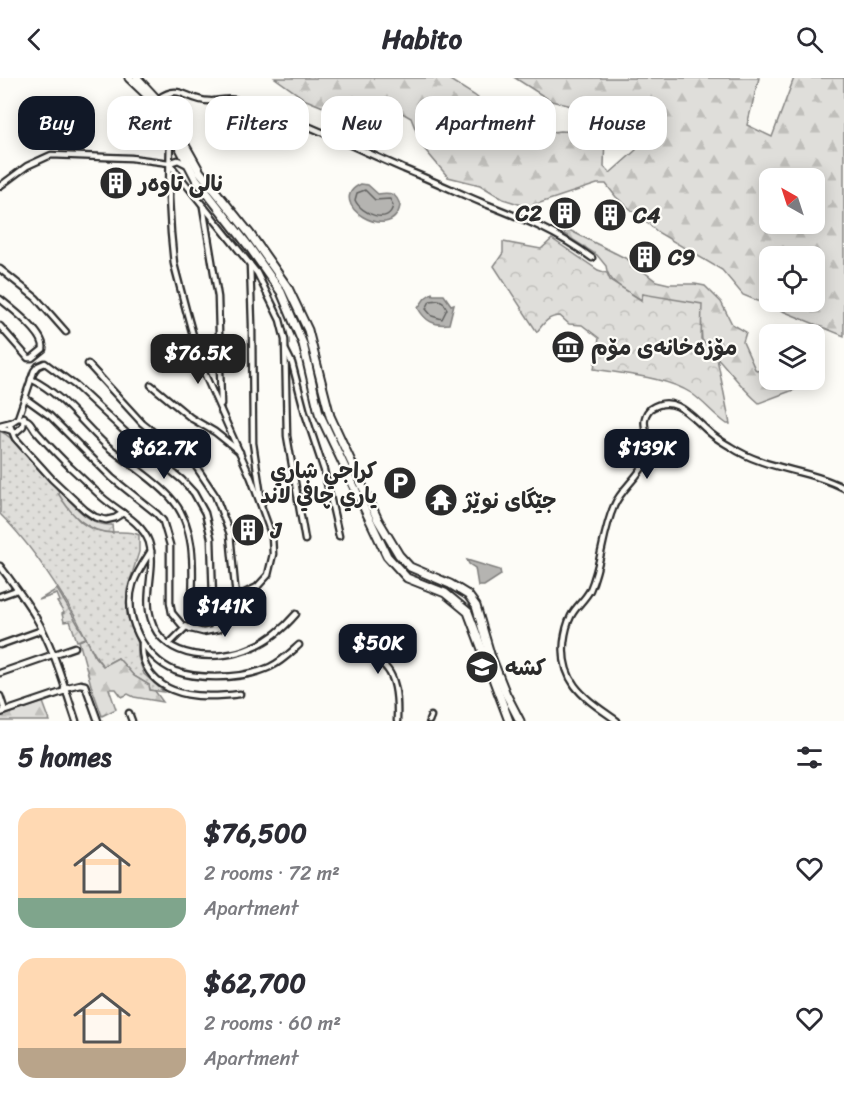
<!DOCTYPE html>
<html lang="en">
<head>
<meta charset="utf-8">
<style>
  body { margin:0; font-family:Sriracha,"Playpen Sans Arabic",sans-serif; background:#f7f7f7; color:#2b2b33; height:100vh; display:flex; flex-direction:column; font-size:22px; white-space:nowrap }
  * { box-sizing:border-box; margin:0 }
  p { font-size:20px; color:#7c7c81 }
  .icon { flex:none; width:33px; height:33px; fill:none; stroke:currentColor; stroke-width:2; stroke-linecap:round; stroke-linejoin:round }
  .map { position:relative; height:643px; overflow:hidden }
  .side { display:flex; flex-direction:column; background:#fff; flex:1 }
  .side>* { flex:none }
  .guide { position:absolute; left:18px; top:18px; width:808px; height:54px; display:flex; gap:12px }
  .needle { width:39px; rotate:321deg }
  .buttons { position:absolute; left:759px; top:90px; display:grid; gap:12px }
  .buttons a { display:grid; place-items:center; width:66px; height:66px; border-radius:12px; background:#fff; box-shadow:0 3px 15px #0003; font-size:30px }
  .price { position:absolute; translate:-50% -51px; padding:0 14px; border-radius:12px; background:#111827; color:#fff; font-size:20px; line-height:39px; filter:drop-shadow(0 2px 3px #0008) }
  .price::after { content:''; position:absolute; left:50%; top:36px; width:18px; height:14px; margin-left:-9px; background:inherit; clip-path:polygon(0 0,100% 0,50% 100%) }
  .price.active { background:#222; color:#fff }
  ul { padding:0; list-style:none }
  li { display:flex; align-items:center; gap:18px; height:150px; padding:0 18px }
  li span { display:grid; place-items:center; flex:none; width:168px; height:120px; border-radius:18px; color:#555 }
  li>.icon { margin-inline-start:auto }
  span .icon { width:72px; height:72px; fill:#fffc; stroke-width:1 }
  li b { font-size:26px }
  h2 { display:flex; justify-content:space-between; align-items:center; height:72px; padding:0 18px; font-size:26px }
  .tag { padding:0 21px; border-radius:18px; background:#fff; box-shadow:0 3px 15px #0003; font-size:21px; line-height:54px }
  .tag.active { background:#111827; color:#fff }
  header { display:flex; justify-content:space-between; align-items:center; height:78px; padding:0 18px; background:#fff; font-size:27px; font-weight:700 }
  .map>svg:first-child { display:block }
</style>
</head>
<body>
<header><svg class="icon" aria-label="back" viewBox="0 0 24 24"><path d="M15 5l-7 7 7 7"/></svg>Habito<svg class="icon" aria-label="search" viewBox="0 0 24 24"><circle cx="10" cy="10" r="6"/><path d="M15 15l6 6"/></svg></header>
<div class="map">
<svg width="844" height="643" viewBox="0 0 844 643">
  <defs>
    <pattern id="grass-dots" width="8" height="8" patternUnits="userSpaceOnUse" patternTransform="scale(1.5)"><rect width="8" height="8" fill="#dfdeda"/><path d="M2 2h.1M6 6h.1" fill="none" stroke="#c0bfbb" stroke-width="1.8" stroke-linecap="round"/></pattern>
    <pattern id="forest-firs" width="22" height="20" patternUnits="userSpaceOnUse" patternTransform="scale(1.5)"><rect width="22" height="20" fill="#dfdeda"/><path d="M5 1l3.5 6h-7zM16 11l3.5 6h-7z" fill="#c0bfbb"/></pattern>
    <pattern id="park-crowns" width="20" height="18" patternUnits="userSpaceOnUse" patternTransform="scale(1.5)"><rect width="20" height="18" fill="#dfdeda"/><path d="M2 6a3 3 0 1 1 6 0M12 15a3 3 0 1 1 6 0" fill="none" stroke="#c0bfbb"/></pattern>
    <pattern id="garden-furrows" width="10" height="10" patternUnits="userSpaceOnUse" patternTransform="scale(1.5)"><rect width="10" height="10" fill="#dfdeda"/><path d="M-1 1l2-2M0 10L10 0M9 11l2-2" fill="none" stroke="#c0bfbb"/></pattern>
  </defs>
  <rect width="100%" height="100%" fill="#fdfcf7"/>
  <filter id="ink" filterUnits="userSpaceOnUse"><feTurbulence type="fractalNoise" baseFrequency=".0167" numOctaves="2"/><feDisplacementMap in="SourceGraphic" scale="12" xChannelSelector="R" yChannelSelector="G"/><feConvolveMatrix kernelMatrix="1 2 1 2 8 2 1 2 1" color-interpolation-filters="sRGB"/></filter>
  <g filter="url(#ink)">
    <path fill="url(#grass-dots)" stroke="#858482" stroke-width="1.5" d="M0,353C17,361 42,393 55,408C65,421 69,434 82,445C102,461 126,449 139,457V474L127,512V537L138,565V579L144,596L164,614L150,612L149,607L134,598L118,580L103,588C91,574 85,557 76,540C55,504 30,465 0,436Z"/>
    <g fill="url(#forest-firs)" stroke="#858482" stroke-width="1.5" fill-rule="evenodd">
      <path d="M275,0H447L474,17L527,57L560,53L605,55L604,89L610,95L636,72L634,60L628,50L616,46L609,37L551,23L515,0H759L747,47L772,59L794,0H844V258L743,217L722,192L659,155L616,119L606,106H597L528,129L503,121L480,107L448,99L422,68L411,40L397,32L345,38L306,22ZM814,100V146H770V100ZM814,178V224H770V178Z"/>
      <path d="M567,151L627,181L656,203L669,206H695L705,208L721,224L732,246L746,254L743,264L755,291L769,299L770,302L784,303L796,311L759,325C737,306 724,284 702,264L701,243L643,216L642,222C628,215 607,204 606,188L597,177L564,156Z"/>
      <path d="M86,560L95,579L103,588L118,580L134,598L149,607L150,612L155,613L163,624L134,619L128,616L122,619L116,611H109L116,631L102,638L91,607L79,563Z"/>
      <path d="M43,624L50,643H0V639Z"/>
    </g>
    <g fill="url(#park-crowns)" stroke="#858482" stroke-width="1.5">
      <path d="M552,161L598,192L607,195L610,202L641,222L643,216L702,226L701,261L716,275L730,346H727C714,337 704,324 691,315C667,299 623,296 594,291L599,260L582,247L569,246L560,238C548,238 543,246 537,254L494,188L503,175V164L541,171Z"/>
      <path d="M60,413C74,427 90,449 112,447L113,455C87,454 71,437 58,415Z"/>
    </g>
    <path fill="url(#garden-furrows)" stroke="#858482" stroke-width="1.5" d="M57,511L86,560L77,563L70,543L64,544L62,536L64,535L57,524L60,523L57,516L39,522Z"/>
    <g fill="#b5b4b1" stroke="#7e7d7b" stroke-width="1.5">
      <path d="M361,106L368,107L378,116C390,114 397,115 400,128C392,168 322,124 361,106Z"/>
      <path d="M432,215L433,217H444L451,227L454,226L449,246C434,248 425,243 418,230L425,220Z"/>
      <path d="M467,482L500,492L501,497L484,508H478L475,490L469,486Z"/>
    </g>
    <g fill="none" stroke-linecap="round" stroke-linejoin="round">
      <g stroke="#626261" stroke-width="1.5">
        <path d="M365,112L375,122L390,121L393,127C390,148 361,136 355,122L357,115Z"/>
        <path d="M439,222L443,224L447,231L442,241L432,238L426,231L430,223Z"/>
      </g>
      <g stroke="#2b2b2b" stroke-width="9">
        <g id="street">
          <path d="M158,21C180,4 187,23 209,23C218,24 226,20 236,22C294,39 349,67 404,91C431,102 457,114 483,125C524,141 557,154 592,180"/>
          <path d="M170,54L169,120L171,155L174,186L186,232L202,290L251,400L272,458L273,476L268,497L257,509L236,519"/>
          <path d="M169,85L257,195L280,242L285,262L287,358L305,462"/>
          <path d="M0,108L27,88L51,77L131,80L169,85L178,82L186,86"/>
          <path d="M203,129L218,219L221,326"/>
          <path d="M250,186L252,246L253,365L262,425"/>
          <path d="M0,191L36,220L66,254"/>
          <path d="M0,221C11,230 46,256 43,271L32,280H28L0,248"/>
          <path d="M286,273L292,285L305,335L324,392L339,458"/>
          <path d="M31,301C62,316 81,344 106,367C127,385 152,399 170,419C202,453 191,509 191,551"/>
          <path d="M151,307L191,340L215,354L240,374"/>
          <path d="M25,320L50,338L112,400L157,436L163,443L170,467V524L172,535L182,547L191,551L203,554L219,551L227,544L234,535L236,519L230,456L215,417L195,387L142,345L88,286"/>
          <path d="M18,340C22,340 23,340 27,342C31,344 32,348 35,352C46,365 58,377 70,389C81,399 92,410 103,420C119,434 141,443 149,464C157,489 143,516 151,541C163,583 220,584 253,569C270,562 284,550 296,536"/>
          <path d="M9,345L15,360L52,401L85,432L95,439L106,442L115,440L123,435"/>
          <path d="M0,347L12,344L18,340L34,293L38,288L45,285L76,308L136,364L182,402L194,415L205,435L211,460L214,552"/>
          <path d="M0,349L16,354L23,348L24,339"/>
          <path d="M151,473C144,484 137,494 133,506C123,539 143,579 175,593C188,598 202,599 216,599C234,599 253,597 270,589C281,584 290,575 299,567"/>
          <path d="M0,488C12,504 25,521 35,538C54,570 64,608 76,643"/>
          <path d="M0,518L17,512"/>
          <path d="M346,559C387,588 399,589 397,643"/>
          <path d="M142,565C142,573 142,580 146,588C163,622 208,620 240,616"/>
          <path d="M169,566L186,549"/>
          <path d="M0,567L42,552"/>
          <path d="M0,595L75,569"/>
          <path d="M64,610L80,606L85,607L98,643"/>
          <path d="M0,618L5,633"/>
          <path d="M0,635L65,613"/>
          <path d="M129,635L132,643"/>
          <path d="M429,643L431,638"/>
          <path d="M617,643C587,621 560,607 564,564C565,555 567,546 571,538C576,528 585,522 590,512C602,485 602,455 614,428C621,411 638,400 646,383C657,363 635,347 650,331C674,315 691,338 708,353C715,360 723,364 731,369C766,392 808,391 844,410"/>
        </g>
      </g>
      <g stroke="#2b2b2b" stroke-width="11">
        <g id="secondary">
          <path d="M129,0L149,19L161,34L196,101L250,170L281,214L303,266L319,335L387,478L407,500L445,515L468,534L509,643"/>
          <path d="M137,0L163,28L200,94L250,156L288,210L308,252L330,338L378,442L399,477L410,489L450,506L468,517L476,528L490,576L506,616L520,643"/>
        </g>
      </g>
      <use href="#street" stroke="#fdfcf7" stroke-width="4.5"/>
      <use href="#secondary" stroke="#fdfcf7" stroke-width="7"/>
    </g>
  </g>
  <defs>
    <g id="building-disc" transform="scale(1.725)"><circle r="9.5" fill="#2b2b2b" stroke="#fdfcf7"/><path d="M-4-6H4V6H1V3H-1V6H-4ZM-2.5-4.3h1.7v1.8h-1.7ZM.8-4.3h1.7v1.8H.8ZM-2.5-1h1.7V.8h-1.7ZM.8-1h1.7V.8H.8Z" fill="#fff"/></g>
    <g id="museum-disc" transform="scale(1.725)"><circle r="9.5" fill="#2b2b2b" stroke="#fdfcf7"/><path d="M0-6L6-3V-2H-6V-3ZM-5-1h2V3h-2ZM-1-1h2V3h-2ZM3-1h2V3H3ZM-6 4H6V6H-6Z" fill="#fff"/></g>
    <g id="parking-disc" transform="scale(1.725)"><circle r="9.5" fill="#2b2b2b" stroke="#fdfcf7"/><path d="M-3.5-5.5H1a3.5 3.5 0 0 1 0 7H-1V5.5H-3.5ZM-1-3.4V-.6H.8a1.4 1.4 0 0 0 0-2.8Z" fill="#fff"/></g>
    <g id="temple-disc" transform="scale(1.725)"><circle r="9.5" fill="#2b2b2b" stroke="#fdfcf7"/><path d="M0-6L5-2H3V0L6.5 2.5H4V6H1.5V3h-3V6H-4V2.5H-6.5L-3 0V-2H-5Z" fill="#fff"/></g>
    <g id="school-disc" transform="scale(1.725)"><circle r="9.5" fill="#2b2b2b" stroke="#fdfcf7"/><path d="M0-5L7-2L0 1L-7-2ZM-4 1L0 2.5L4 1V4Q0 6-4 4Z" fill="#fff"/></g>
  </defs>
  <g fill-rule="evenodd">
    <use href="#building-disc" x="116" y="105"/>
    <use href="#building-disc" x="565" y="135"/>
    <use href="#building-disc" x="610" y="137"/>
    <use href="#building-disc" x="645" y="179"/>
    <use href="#museum-disc" x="568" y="269"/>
    <use href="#parking-disc" x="400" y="405"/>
    <use href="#temple-disc" x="441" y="422"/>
    <use href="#building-disc" x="248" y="452"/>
    <use href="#school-disc" x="482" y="589"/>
  </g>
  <g text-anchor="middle" stroke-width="4.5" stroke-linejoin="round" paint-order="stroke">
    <g font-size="22" font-weight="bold" fill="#2b2b2b" stroke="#fdfcf7" text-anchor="start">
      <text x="139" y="113">نالی تاوەر</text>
      <text x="542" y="143" text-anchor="end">C2</text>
      <text x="633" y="145">C4</text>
      <text x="668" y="187">C9</text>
      <text x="591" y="277">مۆزەخانەی مۆم</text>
      <text x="377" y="400" text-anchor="end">كراجي شاري<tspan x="377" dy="25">ياري چافي لاند</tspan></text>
      <text x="464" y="430">جێگای نوێژ</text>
      <text x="271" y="460">J</text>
      <text x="505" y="597">كشه</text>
    </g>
  </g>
</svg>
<div class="buttons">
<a><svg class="needle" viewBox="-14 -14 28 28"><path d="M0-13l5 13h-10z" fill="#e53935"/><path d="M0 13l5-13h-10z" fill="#7c7c81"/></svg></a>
<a><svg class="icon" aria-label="locate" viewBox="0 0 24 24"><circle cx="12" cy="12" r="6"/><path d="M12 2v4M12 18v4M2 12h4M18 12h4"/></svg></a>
<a><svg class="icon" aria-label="layers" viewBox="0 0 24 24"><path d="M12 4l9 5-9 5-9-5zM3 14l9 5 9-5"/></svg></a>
</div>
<b class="price active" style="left:198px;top:307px">$76.5K</b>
<b class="price" style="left:164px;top:402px">$62.7K</b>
<b class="price" style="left:647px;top:402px">$139K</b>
<b class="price" style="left:225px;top:560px">$141K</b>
<b class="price" style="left:378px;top:597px">$50K</b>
<div class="guide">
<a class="tag active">Buy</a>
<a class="tag">Rent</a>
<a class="tag">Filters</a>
<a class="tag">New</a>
<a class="tag">Apartment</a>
<a class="tag">House</a>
</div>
</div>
<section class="side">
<h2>5 homes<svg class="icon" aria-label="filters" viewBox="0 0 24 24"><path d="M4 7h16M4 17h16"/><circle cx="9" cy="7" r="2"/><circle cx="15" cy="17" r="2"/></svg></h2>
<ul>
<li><span style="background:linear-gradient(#ffd9b3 75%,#7fa58c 0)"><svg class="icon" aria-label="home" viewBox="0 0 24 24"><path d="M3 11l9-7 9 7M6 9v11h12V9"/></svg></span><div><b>$76,500</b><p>2 rooms · 72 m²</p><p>Apartment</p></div><svg class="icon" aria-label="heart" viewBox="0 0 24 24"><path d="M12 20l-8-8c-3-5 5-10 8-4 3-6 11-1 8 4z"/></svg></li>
<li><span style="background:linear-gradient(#ffd9b3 75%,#b9a48a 0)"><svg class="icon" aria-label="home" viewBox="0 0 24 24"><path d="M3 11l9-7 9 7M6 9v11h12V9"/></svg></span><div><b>$62,700</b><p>2 rooms · 60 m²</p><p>Apartment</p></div><svg class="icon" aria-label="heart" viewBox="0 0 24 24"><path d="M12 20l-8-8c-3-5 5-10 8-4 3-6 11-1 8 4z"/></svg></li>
</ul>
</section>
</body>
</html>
